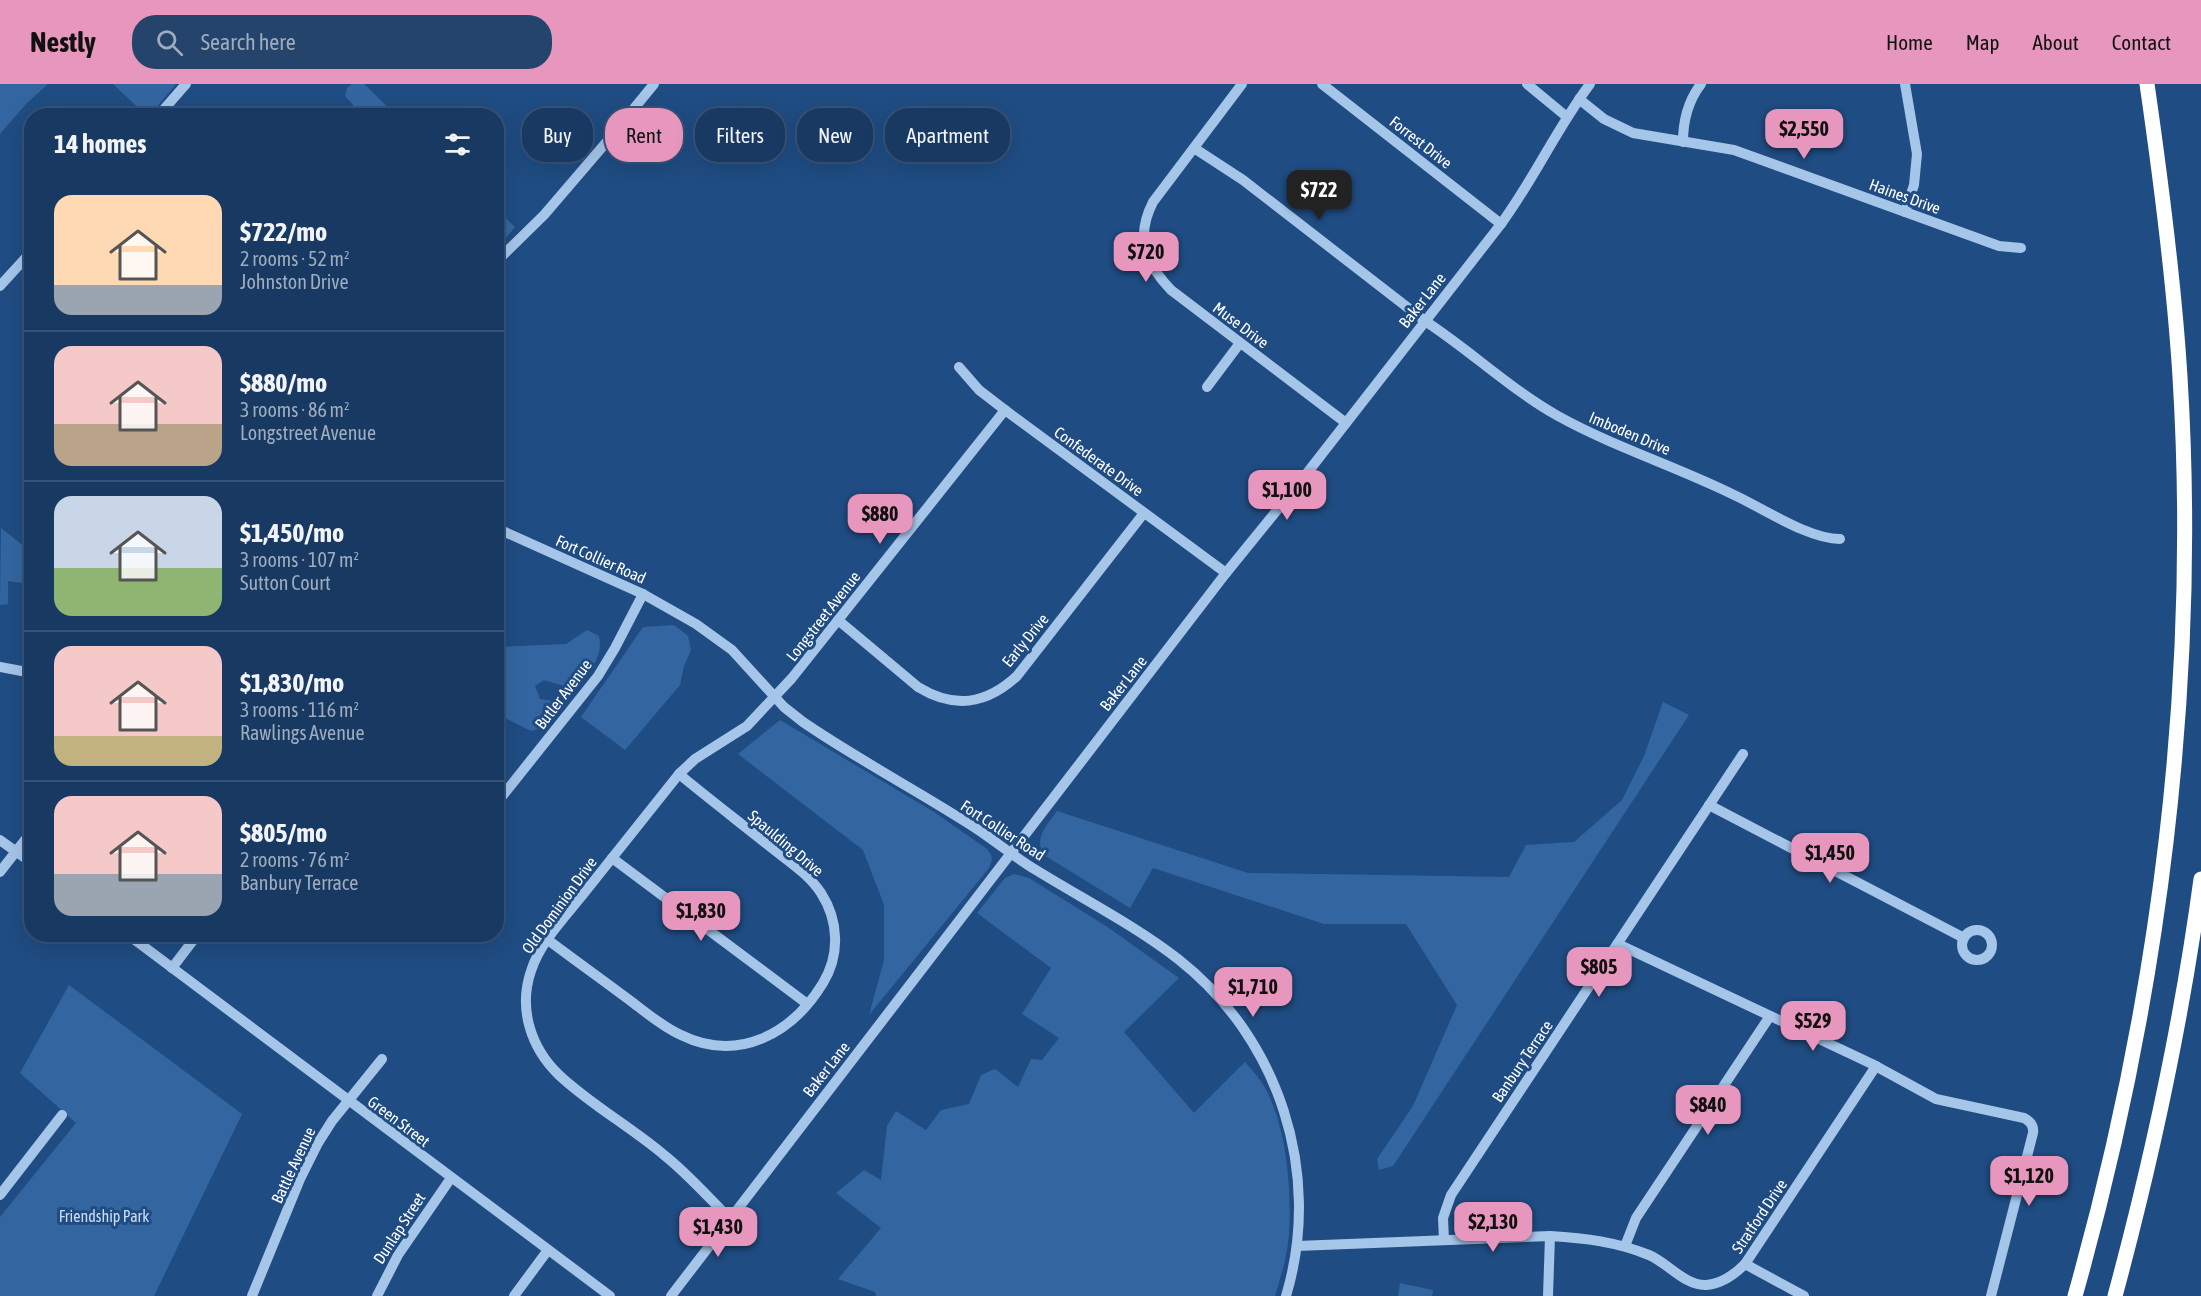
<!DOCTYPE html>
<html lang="en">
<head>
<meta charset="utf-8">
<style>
  body { margin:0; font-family:"Asap Condensed",sans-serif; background:#24446b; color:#f1f3f6; height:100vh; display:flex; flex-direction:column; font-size:22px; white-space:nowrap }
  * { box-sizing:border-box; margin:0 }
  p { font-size:20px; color:#9eacbe }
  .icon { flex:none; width:33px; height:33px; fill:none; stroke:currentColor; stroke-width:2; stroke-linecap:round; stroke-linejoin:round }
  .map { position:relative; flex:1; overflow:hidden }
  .panel { position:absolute; left:24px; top:24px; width:480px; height:834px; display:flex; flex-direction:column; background:#173962; border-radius:24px; box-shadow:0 6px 24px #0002,0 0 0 2px #365377 }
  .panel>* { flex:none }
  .banner { position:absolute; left:522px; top:24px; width:570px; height:54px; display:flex; gap:12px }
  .price { position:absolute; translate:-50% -51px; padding:0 14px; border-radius:12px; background:#e797bd; color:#111; font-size:20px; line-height:39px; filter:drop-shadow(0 2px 3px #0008) }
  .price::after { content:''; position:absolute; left:50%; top:36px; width:18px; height:14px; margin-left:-9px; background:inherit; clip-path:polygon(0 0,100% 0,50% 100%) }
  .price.selected { background:#222; color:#fff }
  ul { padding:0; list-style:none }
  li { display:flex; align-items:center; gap:18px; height:150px; padding:0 30px }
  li+li { border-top:2px solid #365377 }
  li span { display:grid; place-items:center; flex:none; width:168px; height:120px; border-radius:18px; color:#555 }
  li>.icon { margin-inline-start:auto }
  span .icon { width:72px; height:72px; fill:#fffc; stroke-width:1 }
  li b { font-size:26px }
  h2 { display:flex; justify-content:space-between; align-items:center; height:72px; padding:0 30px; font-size:26px }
  .chip { padding:0 21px; border-radius:24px; background:#173962; box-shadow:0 6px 24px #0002,0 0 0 2px #365377; font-size:21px; line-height:54px }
  .chip.selected { background:#e797bd; color:#111 }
  header { display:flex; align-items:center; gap:36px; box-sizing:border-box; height:84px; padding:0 30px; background:#e797bd; color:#111 }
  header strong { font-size:28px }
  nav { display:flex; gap:33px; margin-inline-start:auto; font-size:21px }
  .search { width:420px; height:54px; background:#24446b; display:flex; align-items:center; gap:15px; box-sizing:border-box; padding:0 21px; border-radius:24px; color:#9eacbe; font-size:22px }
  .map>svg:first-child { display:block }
</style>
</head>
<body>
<header>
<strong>Nestly</strong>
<div class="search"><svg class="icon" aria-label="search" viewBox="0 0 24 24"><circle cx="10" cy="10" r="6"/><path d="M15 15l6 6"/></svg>Search here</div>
<nav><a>Home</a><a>Map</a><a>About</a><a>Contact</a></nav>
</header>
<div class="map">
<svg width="2201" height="1212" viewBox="0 0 2201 1212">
  <rect width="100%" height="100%" fill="#1f4c82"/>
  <g fill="#3366a1">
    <path d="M0,0H48L26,20L0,50Z"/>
    <path d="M113,0H176L150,31L147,32Z"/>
    <path d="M352,0H364L396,31H362L345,12L347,4Z"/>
    <path d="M497,126L515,143L497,164Z"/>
    <path d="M1,444L31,468L32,506L22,499L8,497V520L0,521Z"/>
    <path d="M674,541L688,552L691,566L684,582L680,601L625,666L581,633L643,543Z"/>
    <path d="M587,546L599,552C604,575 588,588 574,605L544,596L535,602L540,615L561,618L545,643L531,647L497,630V563L566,560Z"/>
    <path d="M1663,618L1689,631L1393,1082L1379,1086L1377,1075L1413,1022L1457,921L1406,840H1324L1153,784L1130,824L1044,771C1033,754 1048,740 1057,727L1248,789L1509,793L1526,761L1574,758L1622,716L1644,672Z"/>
    <path d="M780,636L934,728L987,765C993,772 993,775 989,784L869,931L884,876V821L863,766L738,670Z"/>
    <path d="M1014,790L1029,794L1109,844L1179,894L1124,948L1194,1029L1245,978C1250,984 1256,990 1260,996C1286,1033 1292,1105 1289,1149C1288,1170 1281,1192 1275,1212H876L875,1208L838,1195L881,1144L836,1109L864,1086L881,1096L887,1042L896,1027L926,1046L941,1026L969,1020L981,991L995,985L1018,1003L1031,975L1042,976L1059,954L1022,930L1051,884L977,829L1005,794Z"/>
    <path d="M69,901L242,1030L154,1212H0V1133L76,1039L20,989Z"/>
    <path d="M1400,1199L1433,1206L1432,1212H1398Z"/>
  </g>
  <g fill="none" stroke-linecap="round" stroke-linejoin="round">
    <g stroke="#a5c5e9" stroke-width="10">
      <path d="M1242,0L1153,118C1135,153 1145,179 1171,206L1346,339"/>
      <path d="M1322,0L1501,140"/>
      <path d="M1527,0L1567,33"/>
      <path d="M1579,15L1604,35L1633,49L1734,66L1999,162L2021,164"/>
      <path d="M158,32L186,0"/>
      <path d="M1683,58C1683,36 1688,17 1701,0"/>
      <path d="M1194,64L1243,96L1425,237C1471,267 1510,305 1558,332C1614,363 1675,382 1732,410C1763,424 1808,455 1840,455"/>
      <path d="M1905,128L1914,101L1917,70L1905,0"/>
      <path d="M496,178L544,131L604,61L654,0"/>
      <path d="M0,202L32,167"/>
      <path d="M959,283L979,306L1005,326L1226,489"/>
      <path d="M1207,303L1240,259"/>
      <path d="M496,444L643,510L696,540L732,566L784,623L803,638C860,677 922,709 980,747C999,760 1016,774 1036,786C1083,815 1134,841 1178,875C1279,954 1323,1089 1286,1212"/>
      <path d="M838,536L918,603C954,625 986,621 1017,592L1144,429"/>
      <path d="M0,583L32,589"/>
      <path d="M496,720L598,592L615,564L643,510"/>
      <path d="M1709,721L1964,854"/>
      <path d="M0,756L32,779"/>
      <path d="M612,774L806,919"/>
      <path d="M0,788L32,747"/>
      <circle cx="1977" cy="861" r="15"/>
      <path d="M127,850L610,1212"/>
      <path d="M548,856C576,877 604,897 632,918C648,930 663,943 681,951C738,979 792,950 823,899C840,871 839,837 821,809C808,789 786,776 768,761C738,737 708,714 679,690"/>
      <path d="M1618,860L1872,980L1936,1015L2024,1034C2030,1037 2034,1042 2033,1049L1991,1212"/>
      <path d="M172,884L198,850"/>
      <path d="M0,1111L62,1031"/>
      <path d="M730,1135C708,1113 688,1090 664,1071C631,1043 591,1021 559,991C531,964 518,925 531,887C540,858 566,832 585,808C616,769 647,730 679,690L695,675L747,642L792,594L1005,326"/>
      <path d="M1444,1156L1443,1134L1451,1111L1743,670"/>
      <path d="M1297,1162L1550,1152C1585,1154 1617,1158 1649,1171C1668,1179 1685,1202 1706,1201C1722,1200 1734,1191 1745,1180L1876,982"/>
      <path d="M1625,1162L1636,1134L1770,932"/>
      <path d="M1745,1180L1804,1212"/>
      <path d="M252,1212L300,1095L318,1059L332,1037L382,975"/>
      <path d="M377,1212L398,1171L451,1094"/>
      <path d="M514,1212L548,1166"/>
      <path d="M671,1212L1226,489L1304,393L1501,140C1534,95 1557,44 1590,0"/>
      <path d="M1548,1212L1550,1152"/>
    </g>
    <g stroke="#fff" stroke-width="15">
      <path d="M2075,1212C2159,915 2199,602 2180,293C2174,195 2161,97 2147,0"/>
      <path d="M2115,1212C2152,1075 2182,936 2201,795"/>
    </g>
  </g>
  <g text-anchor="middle" stroke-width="6" stroke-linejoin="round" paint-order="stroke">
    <g font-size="16" fill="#fff" stroke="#1f4c82">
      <text transform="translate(1421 58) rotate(38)" y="6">Forrest Drive</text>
      <text transform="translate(1905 112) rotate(20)" y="6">Haines Drive</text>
      <text transform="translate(1422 216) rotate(-52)" y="6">Baker Lane</text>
      <text transform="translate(1241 241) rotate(37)" y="6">Muse Drive</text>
      <text transform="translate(1630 349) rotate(23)" y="6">Imboden Drive</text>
      <text transform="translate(1099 377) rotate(36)" y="6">Confederate Drive</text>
      <text transform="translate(601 475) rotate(24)" y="6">Fort Collier Road</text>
      <text transform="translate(823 532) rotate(-52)" y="6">Longstreet Avenue</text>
      <text transform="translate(1025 556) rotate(-51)" y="6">Early Drive</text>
      <text transform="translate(1123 599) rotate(-52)" y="6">Baker Lane</text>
      <text transform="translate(563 610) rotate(-53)" y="6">Butler Avenue</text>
      <text transform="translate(1003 746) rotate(33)" y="6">Fort Collier Road</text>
      <text transform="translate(786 759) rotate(40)" y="6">Spaulding Drive</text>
      <text transform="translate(559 821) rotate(-54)" y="6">Old Dominion Drive</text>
      <text transform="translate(1522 977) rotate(-56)" y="6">Banbury Terrace</text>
      <text transform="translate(826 985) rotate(-52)" y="6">Baker Lane</text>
      <text transform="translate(399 1037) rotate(37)" y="6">Green Street</text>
      <text transform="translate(293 1081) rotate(-65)" y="6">Battle Avenue</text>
      <text transform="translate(1759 1132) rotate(-56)" y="6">Stratford Drive</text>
      <text transform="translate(399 1144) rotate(-57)" y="6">Dunlap Street</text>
    </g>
    <g font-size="16" fill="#cadff7" stroke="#1f4c82">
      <text x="104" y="1138">Friendship Park</text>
    </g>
  </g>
</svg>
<b class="price" style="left:1804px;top:76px">$2,550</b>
<b class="price selected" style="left:1319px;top:137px">$722</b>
<b class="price" style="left:1146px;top:199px">$720</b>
<b class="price" style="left:1287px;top:437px">$1,100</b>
<b class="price" style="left:880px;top:461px">$880</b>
<b class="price" style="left:1830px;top:800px">$1,450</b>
<b class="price" style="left:701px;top:858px">$1,830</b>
<b class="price" style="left:1599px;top:914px">$805</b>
<b class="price" style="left:1253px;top:934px">$1,710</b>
<b class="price" style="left:1813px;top:968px">$529</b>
<b class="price" style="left:1708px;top:1052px">$840</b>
<b class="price" style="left:2029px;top:1123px">$1,120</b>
<b class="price" style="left:1493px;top:1169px">$2,130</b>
<b class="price" style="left:718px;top:1174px">$1,430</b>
<div class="banner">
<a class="chip">Buy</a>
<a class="chip selected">Rent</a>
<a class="chip">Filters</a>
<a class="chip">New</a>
<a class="chip">Apartment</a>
</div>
<section class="panel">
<h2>14 homes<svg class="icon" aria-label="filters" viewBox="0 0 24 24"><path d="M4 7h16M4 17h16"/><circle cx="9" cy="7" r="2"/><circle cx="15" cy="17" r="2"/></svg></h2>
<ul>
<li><span style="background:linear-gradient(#ffd9b3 75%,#9aa5b1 0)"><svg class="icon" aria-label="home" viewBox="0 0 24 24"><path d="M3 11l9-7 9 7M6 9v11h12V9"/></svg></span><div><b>$722/mo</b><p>2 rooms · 52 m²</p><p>Johnston Drive</p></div></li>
<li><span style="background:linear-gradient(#f6c9c9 65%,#b9a48a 0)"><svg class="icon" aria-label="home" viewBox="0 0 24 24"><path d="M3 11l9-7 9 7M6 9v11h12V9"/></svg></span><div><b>$880/mo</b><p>3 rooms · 86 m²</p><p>Longstreet Avenue</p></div></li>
<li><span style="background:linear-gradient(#c9d6e8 60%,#8fb573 0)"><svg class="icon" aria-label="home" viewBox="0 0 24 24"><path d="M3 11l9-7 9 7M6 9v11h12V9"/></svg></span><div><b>$1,450/mo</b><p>3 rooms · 107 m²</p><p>Sutton Court</p></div></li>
<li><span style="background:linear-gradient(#f6c9c9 75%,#c2b280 0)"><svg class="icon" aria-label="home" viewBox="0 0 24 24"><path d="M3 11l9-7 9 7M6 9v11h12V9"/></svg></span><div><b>$1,830/mo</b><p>3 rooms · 116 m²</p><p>Rawlings Avenue</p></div></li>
<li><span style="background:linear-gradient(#f6c9c9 65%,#9aa5b1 0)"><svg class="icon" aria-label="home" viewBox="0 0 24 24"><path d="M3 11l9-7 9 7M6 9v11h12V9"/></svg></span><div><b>$805/mo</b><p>2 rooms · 76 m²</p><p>Banbury Terrace</p></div></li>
</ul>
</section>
</div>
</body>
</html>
